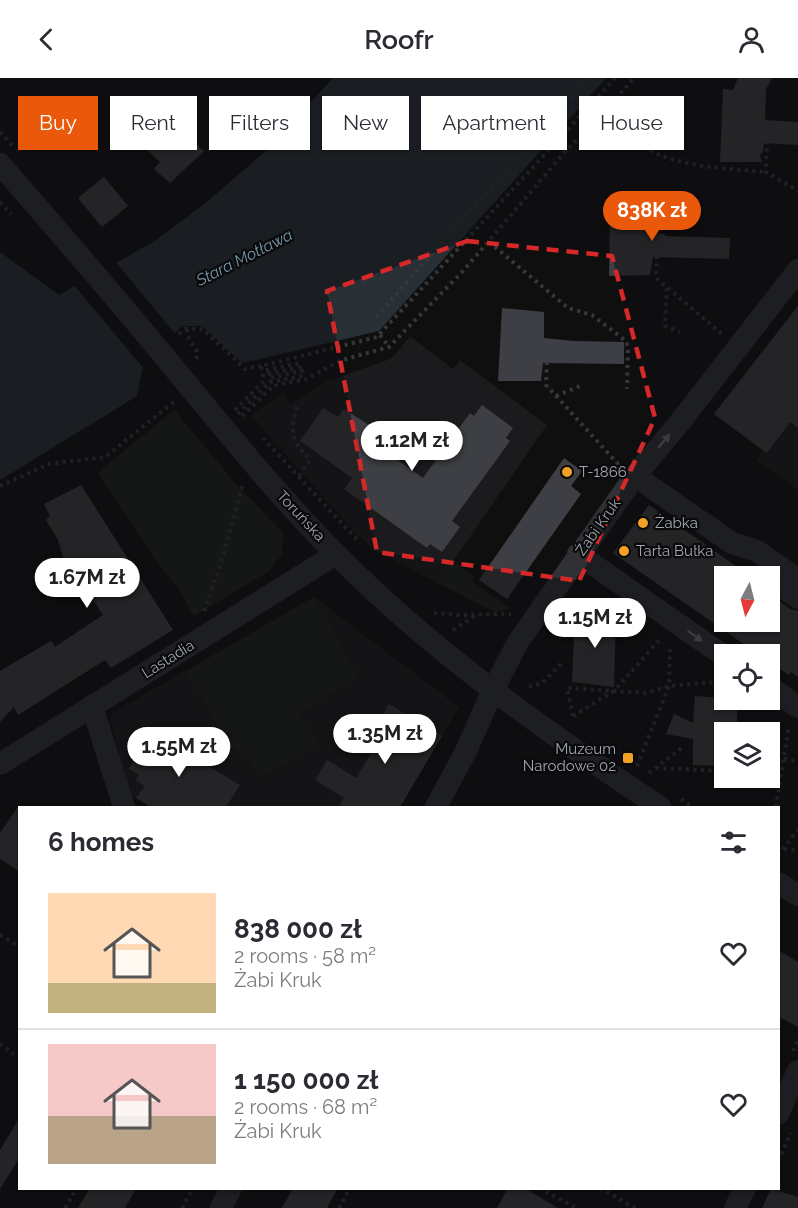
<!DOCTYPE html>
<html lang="en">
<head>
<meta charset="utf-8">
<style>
  body { margin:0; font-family:Raleway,sans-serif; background:#f2f2f3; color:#2b2b33; height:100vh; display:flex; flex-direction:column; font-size:22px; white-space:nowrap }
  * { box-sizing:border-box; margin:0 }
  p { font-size:20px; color:#7c7c81 }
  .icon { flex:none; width:33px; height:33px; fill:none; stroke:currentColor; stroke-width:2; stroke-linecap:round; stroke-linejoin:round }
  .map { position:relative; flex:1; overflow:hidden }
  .drawer { position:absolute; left:18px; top:728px; width:762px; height:384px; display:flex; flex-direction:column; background:#fff; border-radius:0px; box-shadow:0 2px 4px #0004 }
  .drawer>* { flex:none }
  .guide { position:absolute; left:18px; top:18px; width:762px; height:54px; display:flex; gap:12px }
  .needle { width:39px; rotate:187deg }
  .tools { position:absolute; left:714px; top:488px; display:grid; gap:12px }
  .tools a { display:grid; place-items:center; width:66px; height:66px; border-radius:0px; background:#fff; box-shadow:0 2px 4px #0004; font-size:30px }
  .price { position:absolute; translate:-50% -51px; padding:0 14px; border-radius:21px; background:#fff; color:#222; font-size:20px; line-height:39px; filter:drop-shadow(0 2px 3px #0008) }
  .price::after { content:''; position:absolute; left:50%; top:36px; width:18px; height:14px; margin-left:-9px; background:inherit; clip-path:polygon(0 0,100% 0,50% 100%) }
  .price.active { background:#ea580c; color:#fff }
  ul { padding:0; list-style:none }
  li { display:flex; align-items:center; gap:18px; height:150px; padding:0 30px }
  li+li { border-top:2px solid #e1e1e2 }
  li span { display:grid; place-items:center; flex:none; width:168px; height:120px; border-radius:0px; color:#555 }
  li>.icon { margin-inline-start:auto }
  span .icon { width:72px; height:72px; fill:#fffc; stroke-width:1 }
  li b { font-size:26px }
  h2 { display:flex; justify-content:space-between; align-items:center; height:72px; padding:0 30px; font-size:26px }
  .chip { padding:0 21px; border-radius:0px; background:#fff; box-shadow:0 2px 4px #0004; font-size:21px; line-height:54px }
  .chip.active { background:#ea580c; color:#fff }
  header { display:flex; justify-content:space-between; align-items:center; height:78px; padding:0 30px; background:#fff; font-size:27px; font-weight:600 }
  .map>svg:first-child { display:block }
</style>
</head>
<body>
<header><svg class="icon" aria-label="back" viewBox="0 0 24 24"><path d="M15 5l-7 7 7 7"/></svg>Roofr<svg class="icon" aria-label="person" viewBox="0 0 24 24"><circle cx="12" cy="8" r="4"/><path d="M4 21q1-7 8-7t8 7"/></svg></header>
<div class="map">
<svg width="798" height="1130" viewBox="0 0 798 1130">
  <rect width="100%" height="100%" fill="#0f0f10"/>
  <g fill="#1b1b1d">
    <path d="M798,227V412L757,383L763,373L714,336Z"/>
    <path d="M410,258L453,291L460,282L547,347L438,505L374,472L355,455L251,337L283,315L289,326L328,303L385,283L394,278Z"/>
    <path d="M314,519L459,629L400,729H151L129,716L110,640L114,634Z"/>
  </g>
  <g fill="#1c231c">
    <path d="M174,332L235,405L283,455L282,476L269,493L194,538L178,510L160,488L99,397L101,392Z"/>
    <path d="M453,483L475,499L472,504L511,531L494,534L438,505Z"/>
    <path d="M314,519L358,599L297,636L300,635L318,666L259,700L242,669L234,673L186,593Z"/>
  </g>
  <path fill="#283036" d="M333,0H606L379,253L242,285L202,248H182L143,288L137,318L0,402V174L59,217L155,163L207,124L268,71Z"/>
  <path fill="#0f0f10" d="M114,182L177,258L145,292L73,206Z"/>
  <g fill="#3e3f44">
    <path d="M738,0H772L766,11L765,42L798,44V67L764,65L763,74L760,77L762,84H720L723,11L733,12Z"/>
    <path d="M174,46L204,73L170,105L154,91L160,84L148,73Z"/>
    <path d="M104,99L128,128L102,149L78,120Z"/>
    <path d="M613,124L654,129V155L665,156V158L730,160L729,181L653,179L650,197L609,198L610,134H612Z"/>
    <path d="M798,228V350L790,344L767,375L714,336Z"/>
    <path d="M502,230L544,234V260L573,263L624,264V286L543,285L541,303H498Z"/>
    <path d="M482,327L513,350L506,360L510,363L452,443L460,449L442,474L430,466L427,470L344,411L352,400L300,363L323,330L338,339L344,331L369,347L362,357L423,400L470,335L474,338Z"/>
    <path d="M564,380L582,393L571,408L581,416L507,521L479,502Z"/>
    <path d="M81,407L173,552L111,590L105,582L18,637L14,629L0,644V593L51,563L55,569L103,537L74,493L68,495L58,462L46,442L50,438L44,426Z"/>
    <path d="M649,427L750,498H724V543H770V516L790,531L798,533V599L791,594L789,597L770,584V576H758L613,475Z"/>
    <path d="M595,535H616L614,609L572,604L575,536L595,537Z"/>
    <path d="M695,618L737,621V654H724V688L693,687V661L666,656L674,636L693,645Z"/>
    <path d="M389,626L442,658L400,729H339L344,720L315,702L327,682L356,700L386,651L375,649Z"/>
    <path d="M151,654L240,707L226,729H151L136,720L145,708L136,702L139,697L129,691Z"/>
    <path d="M20,726V794L0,781V755Z"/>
    <path d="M778,872L798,884V949L778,938Z"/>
    <path d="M20,1039V1079L0,1111V1072Z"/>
    <path d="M90,1110H136L125,1130H78Z"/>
    <path d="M293,1110H338L327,1130H282Z"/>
    <path d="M508,1110H524L558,1130H497Z"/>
    <path d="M771,1111L798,1119V1130H762Z"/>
  </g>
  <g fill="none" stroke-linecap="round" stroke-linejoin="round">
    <g stroke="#36383c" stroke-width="4" stroke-dasharray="3 4.5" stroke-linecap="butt">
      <path d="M604,34C621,49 639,69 660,77C693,90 731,91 766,94"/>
      <path d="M0,54L13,68"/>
      <path d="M767,63L766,94L798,113"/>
      <path d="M0,124L11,136"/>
      <path d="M489,164L568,230L592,237L626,263L628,269L627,311"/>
      <path d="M657,178L656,200L722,256"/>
      <path d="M667,210L665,248L680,254"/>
      <path d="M376,239L588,0"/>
      <path d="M187,251C188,267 196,266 198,278L195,282"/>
      <path d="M179,256L185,251H203L245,291L261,288"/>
      <path d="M380,257L389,269"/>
      <path d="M547,284L546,307L619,387"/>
      <path d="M556,318L580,308"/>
      <path d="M297,329C289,356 292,362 310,382L299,398"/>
      <path d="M235,332L264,303L261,288L377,259L615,0"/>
      <path d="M238,336L270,304L303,298L302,293L270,300L269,296L300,289L299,285L262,293"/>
      <path d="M242,338L273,308L307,301L339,283L389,269L464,192L564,75L604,34L634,0"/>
      <path d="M263,360L360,465"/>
      <path d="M0,408L49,386L105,379L175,323"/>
      <path d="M204,533L219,491L243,406"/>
      <path d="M434,535L459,537L511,536"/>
      <path d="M453,552L475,538"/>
      <path d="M743,570L752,576"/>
      <path d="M529,609L542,605L561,586"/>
      <path d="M573,638L567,610L646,615L669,608L714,604L724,605"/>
      <path d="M573,638L614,613L661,560"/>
      <path d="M784,681L798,683"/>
      <path d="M637,688L669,608L670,567"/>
      <path d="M656,690L724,693"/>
      <path d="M770,694L783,686"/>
      <path d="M649,695L683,669"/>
      <path d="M681,721L693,729"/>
      <path d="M776,729L789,647"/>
      <path d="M784,771L798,772"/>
      <path d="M778,777L798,752"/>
      <path d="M0,857L20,869"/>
      <path d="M0,966L14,976"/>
      <path d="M793,973L798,961"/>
      <path d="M778,1083L791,1055"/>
      <path d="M539,1110L576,1130"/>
      <path d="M600,1110L635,1130"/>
      <path d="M65,1130L77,1110"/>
      <path d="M182,1130L193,1110"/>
      <path d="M339,1130L350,1110"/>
    </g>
    <g stroke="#303135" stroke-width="22">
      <path d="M0,86C60,155 120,224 178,295C229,356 278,418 334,474C430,572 545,653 660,729"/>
      <path d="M635,398L732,465L757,473L798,501"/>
      <path d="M578,476L724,578"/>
      <path d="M770,500L798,520"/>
      <path d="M770,609L798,629"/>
      <path d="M92,628L124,729"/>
      <path d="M0,686L336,476"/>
      <path d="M436,729L466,673L493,612L518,564L635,398L680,344L798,192"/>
      <path d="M778,805L798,817"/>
      <path d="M778,1036L798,993"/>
      <path d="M221,1130L231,1110"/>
      <path d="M735,1130L745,1110"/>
    </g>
  </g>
  <defs><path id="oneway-solid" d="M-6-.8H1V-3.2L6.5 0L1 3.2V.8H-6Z" transform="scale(1.5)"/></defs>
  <g fill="#6e717a">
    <use href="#oneway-solid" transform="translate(664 363) rotate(-50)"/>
    <use href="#oneway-solid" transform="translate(695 558) rotate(35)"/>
  </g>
  <path d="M0 0H798V1130H0ZM467,163L612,178L655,340L579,503L377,474L327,213Z" fill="#0f0f10" fill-opacity=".55" fill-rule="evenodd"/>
  <path fill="none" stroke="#d62828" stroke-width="4.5" stroke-dasharray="12 8" stroke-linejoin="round" d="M467,163L612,178L655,340L579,503L377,474L327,213Z"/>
  <g fill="#f3a124" stroke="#0a0a0b" stroke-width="2">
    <circle cx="567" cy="394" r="6"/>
    <circle cx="643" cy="445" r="6"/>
    <circle cx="624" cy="473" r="6"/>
    <rect x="622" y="674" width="12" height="12" rx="3"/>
  </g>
  <g text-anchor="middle" stroke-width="4.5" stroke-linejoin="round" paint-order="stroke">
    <g font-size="15" fill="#a0a6b2" stroke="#0a0a0b" text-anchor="start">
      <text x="579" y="399">T-1866</text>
      <text x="655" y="450">Żabka</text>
      <text x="636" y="478">Tarta Bułka</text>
      <text x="616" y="676" text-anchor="end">Muzeum<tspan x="616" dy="17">Narodowe 02</tspan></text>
    </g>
    <g font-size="15" fill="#a0a6b2" stroke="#0a0a0b">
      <text transform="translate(301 438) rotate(47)" y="5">Toruńska</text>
      <text transform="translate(598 449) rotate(-55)" y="5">Żabi Kruk</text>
      <text transform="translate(168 581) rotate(-32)" y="5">Lastadia</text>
    </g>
    <g font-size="16" font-style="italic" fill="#7597ae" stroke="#0a0a0b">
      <text transform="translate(244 179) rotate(-27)" y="6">Stara Motława</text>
    </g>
  </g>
</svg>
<div class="tools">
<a><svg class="needle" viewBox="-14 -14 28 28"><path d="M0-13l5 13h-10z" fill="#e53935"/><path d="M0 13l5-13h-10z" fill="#7c7c81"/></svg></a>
<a><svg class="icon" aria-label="locate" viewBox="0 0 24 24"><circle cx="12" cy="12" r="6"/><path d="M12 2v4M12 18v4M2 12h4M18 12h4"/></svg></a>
<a><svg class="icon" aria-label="layers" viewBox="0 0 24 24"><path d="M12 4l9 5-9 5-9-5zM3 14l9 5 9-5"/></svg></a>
</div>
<b class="price active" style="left:652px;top:164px">838K zł</b>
<b class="price" style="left:412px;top:394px">1.12M zł</b>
<b class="price" style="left:87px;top:531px">1.67M zł</b>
<b class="price" style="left:595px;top:571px">1.15M zł</b>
<b class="price" style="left:385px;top:687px">1.35M zł</b>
<b class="price" style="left:179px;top:700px">1.55M zł</b>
<div class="guide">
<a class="chip active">Buy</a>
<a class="chip">Rent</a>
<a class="chip">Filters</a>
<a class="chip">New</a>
<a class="chip">Apartment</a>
<a class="chip">House</a>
</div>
<section class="drawer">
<h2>6 homes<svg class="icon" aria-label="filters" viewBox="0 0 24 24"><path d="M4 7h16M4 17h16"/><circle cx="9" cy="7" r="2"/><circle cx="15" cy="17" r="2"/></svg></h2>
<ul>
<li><span style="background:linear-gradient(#ffd9b3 75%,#c2b280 0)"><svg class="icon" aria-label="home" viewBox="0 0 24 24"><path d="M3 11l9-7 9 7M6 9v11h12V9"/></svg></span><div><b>838 000 zł</b><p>2 rooms · 58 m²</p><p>Żabi Kruk</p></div><svg class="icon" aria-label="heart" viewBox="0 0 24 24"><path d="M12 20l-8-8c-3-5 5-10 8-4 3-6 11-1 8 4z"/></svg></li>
<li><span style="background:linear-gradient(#f6c9c9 60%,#b9a48a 0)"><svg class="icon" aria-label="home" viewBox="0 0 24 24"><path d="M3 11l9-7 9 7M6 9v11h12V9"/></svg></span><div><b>1 150 000 zł</b><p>2 rooms · 68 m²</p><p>Żabi Kruk</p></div><svg class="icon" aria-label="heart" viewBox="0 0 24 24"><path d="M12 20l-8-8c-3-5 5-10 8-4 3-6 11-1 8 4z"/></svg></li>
</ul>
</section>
</div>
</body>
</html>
